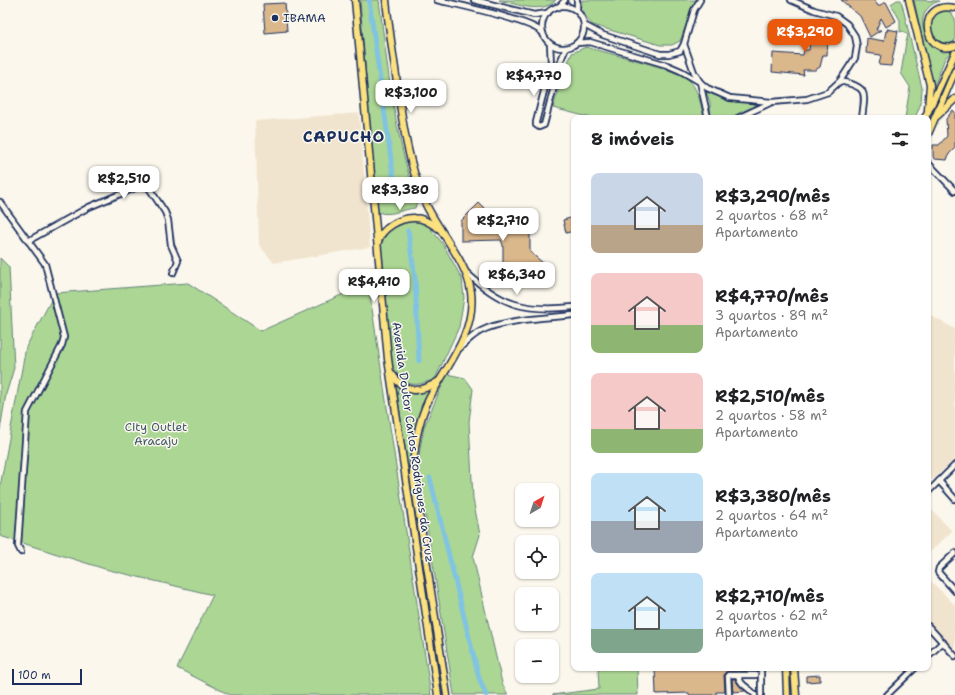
<!DOCTYPE html>
<html lang="pt">
<head>
<meta charset="utf-8">
<style>
  body { margin:0; font-family:"Shantell Sans",sans-serif; background:#f6f6f6; color:#202124; height:100vh; display:flex; flex-direction:column; font-size:15px; white-space:nowrap }
  * { box-sizing:border-box; margin:0 }
  p { font-size:13px; color:#757577 }
  .icon { flex:none; width:22px; height:22px; fill:none; stroke:currentColor; stroke-width:2; stroke-linecap:round; stroke-linejoin:round }
  .map { position:relative; flex:1; overflow:hidden }
  .details { position:absolute; left:571px; top:115px; width:360px; height:556px; display:flex; flex-direction:column; background:#fff; border-radius:8px; box-shadow:0 1px 3px #0004 }
  .details>* { flex:none }
  .needle { width:26px; rotate:39deg }
  .fabs { position:absolute; left:515px; top:483px; display:grid; gap:8px }
  .fabs a { display:grid; place-items:center; width:44px; height:44px; border-radius:8px; background:#fff; box-shadow:0 1px 3px #0004; font-size:20px }
  .scale { position:absolute; left:12px; bottom:10px; width:70px; box-sizing:border-box; padding-left:4px; border:2px solid #1b2f5e; border-top:0; font-size:11px; line-height:14px; white-space:nowrap; color:#1b2f5e; -webkit-text-stroke:3px #fbf7ec; paint-order:stroke }
  .price { position:absolute; translate:-50% -34px; padding:0 9px; border-radius:8px; background:#fff; color:#222; font-size:13px; line-height:26px; filter:drop-shadow(0 1px 2px #0008) }
  .price::after { content:''; position:absolute; left:50%; top:24px; width:12px; height:9px; margin-left:-6px; background:inherit; clip-path:polygon(0 0,100% 0,50% 100%) }
  .price.current { background:#ea580c; color:#fff }
  ul { padding:0; list-style:none }
  li { display:flex; align-items:center; gap:12px; height:100px; padding:0 20px }
  li span { display:grid; place-items:center; flex:none; width:112px; height:80px; border-radius:8px; color:#555 }
  li>.icon { margin-inline-start:auto }
  span .icon { width:48px; height:48px; fill:#fffc; stroke-width:1 }
  li b { font-size:17px }
  h2 { display:flex; justify-content:space-between; align-items:center; height:48px; padding:0 20px; font-size:17px }
  .map>svg:first-child { display:block }
</style>
</head>
<body>
<div class="map">
<svg width="955" height="695" viewBox="0 0 955 695">
  <rect width="100%" height="100%" fill="#fbf7ec"/>
  <filter id="ink" filterUnits="userSpaceOnUse"><feTurbulence type="fractalNoise" baseFrequency=".025" numOctaves="2"/><feDisplacementMap in="SourceGraphic" scale="8" xChannelSelector="R" yChannelSelector="G"/><feConvolveMatrix kernelMatrix="1 2 1 2 8 2 1 2 1" color-interpolation-filters="sRGB"/></filter>
  <g filter="url(#ink)">
    <g fill="#f1e4cf">
      <path d="M359,113L370,247L274,263L259,245L255,121Z"/>
      <path d="M928,314L955,329V459L933,480L928,475Z"/>
      <path d="M928,506L952,531L928,554Z"/>
      <path d="M928,578L955,605V651L928,621Z"/>
    </g>
    <g fill="#acd694" stroke="#648279">
      <path d="M360,0H379C388,69 394,134 417,201L415,208C403,209 390,217 378,212L375,195Z"/>
      <path d="M499,0H556C542,15 517,4 499,0Z"/>
      <path d="M582,0H696L680,41L672,45H660L593,25C586,20 580,8 582,0Z"/>
      <path d="M897,0H901L922,88L921,103L915,118H905L910,87L901,73L906,42L908,35L903,31L900,32V20L891,4Z"/>
      <path d="M914,0L939,1C913,10 921,42 942,52L952,51L945,58L933,89Z"/>
      <path d="M947,9L955,18V40L950,45C934,44 926,26 932,12Z"/>
      <path d="M586,47C605,53 680,69 690,81C699,92 701,105 704,118H592L553,108L564,72L572,53Z"/>
      <path d="M706,92L736,102L758,104L729,118H711L710,102Z"/>
      <path d="M403,218L426,223L443,244L462,279L464,298L459,327L435,379C413,387 410,387 393,372L378,244L388,227Z"/>
      <path d="M0,258L9,267L14,368L6,394L0,430Z"/>
      <path d="M188,283L261,331L368,283L431,695H230L177,668L213,595L105,569L0,536V487L26,347L55,293Z"/>
      <path d="M447,374L465,378L473,389L469,422L473,499L480,535L473,557L502,683L508,695H454L418,470L420,448L424,427Z"/>
      <path d="M396,385C409,396 413,396 429,390C417,414 413,438 410,464L408,469Z"/>
      <path d="M598,668H637L638,695H552L599,689Z"/>
    </g>
    <g fill="none" stroke-linecap="round" stroke-linejoin="round">
      <g stroke="#81c4e2" stroke-width="5">
        <path d="M369,0L397,203"/>
        <path d="M408,231L415,278L419,361"/>
        <path d="M430,478L479,678L486,695"/>
      </g>
    </g>
    <g fill="#dbb78c" stroke="#1b2f5e">
      <path d="M841,0H874L878,6L886,2L896,21L886,27L881,18L876,30H881L870,37L860,16Z"/>
      <path d="M285,3L287,31L265,33L263,4Z"/>
      <path d="M812,19L829,23L827,55H823L820,67L815,70H803L804,75L772,72L773,53L803,55L804,50H809Z"/>
      <path d="M887,29L898,31L891,66L879,65L881,55L866,53L867,38L884,41L886,31H888Z"/>
      <path d="M953,110L955,112V148L949,154L947,160L934,159L933,156V145H939L947,136L946,119Z"/>
      <path d="M479,203L490,214L514,217L526,226L530,234V252L543,263L524,282L503,283V245L501,240L461,241V221Z"/>
      <path d="M574,217V231L566,233L563,220Z"/>
      <path d="M655,668H746V671L726,672L724,675L725,692H716V695H689V693L656,694Z"/>
      <path d="M820,675V681L806,682V676Z"/>
      <path d="M732,679H735L738,684L745,691L733,692Z"/>
    </g>
    <g fill="none" stroke-linecap="round" stroke-linejoin="round">
      <g stroke="#1b2f5e" stroke-width="8">
        <g id="minor">
          <path d="M437,0C458,5 531,20 543,33"/>
          <path d="M474,0L534,15L548,13"/>
          <path d="M700,0L694,10L684,44L694,72L700,82L707,88L730,98L771,102"/>
          <circle cx="563" cy="27" r="21"/>
          <path d="M559,7L565,0"/>
          <path d="M577,11V0"/>
          <path d="M584,25L603,35L660,54H669L680,51L684,44"/>
          <path d="M577,43L590,42L667,65L681,71L700,82L708,118"/>
          <path d="M550,44L551,64L536,122V125L539,127L544,125L561,60L566,48"/>
          <path d="M840,81C869,87 865,93 862,118"/>
          <path d="M738,118L772,102L807,99L828,92L840,81L855,58L857,46L855,36L847,24L836,16L814,10L791,0"/>
          <path d="M928,163L955,191"/>
          <path d="M0,202L45,264L64,337L62,345L27,412L18,546L21,552"/>
          <path d="M28,241L89,207L142,185L149,188L165,212L168,220L171,245L178,261L173,273"/>
          <path d="M465,271C501,306 525,312 574,307"/>
          <path d="M460,348C466,342 473,335 481,331C504,319 548,318 574,315"/>
          <path d="M939,481L955,499"/>
          <path d="M928,492L955,465"/>
          <path d="M955,553L939,568L938,572L955,591"/>
          <path d="M928,626L955,656"/>
          <path d="M928,656L943,642"/>
          <path d="M738,675C740,686 749,687 755,695"/>
          <path d="M729,695L728,675H756"/>
          <path d="M761,695V668"/>
          <path d="M887,695L915,668"/>
        </g>
      </g>
      <g stroke="#1b2f5e" stroke-width="9">
        <g id="major">
          <path d="M355,0L388,359L438,695"/>
          <path d="M386,0C389,30 394,60 398,90C403,127 409,164 423,198C435,228 467,260 471,292C476,333 447,365 429,399C418,421 413,451 413,475L447,695"/>
          <path d="M909,0L930,85L928,109"/>
          <path d="M954,8C916,0 922,57 955,46"/>
          <path d="M937,116L955,99"/>
          <path d="M925,118L955,53"/>
          <path d="M928,134L955,71"/>
          <path d="M378,242C381,229 400,217 415,218C423,218 431,223 438,228"/>
          <path d="M391,373C405,394 419,394 439,381"/>
          <path d="M786,668L787,695"/>
          <path d="M794,668L796,695"/>
        </g>
      </g>
      <use href="#minor" stroke="#fbf7ec" stroke-width="4.5"/>
      <use href="#major" stroke="#fbe180" stroke-width="6"/>
    </g>
  </g>
  <circle fill="#1b2f5e" stroke="#fbf7ec" stroke-width="1.5" cx="275" cy="18" r="4"/>
  <g text-anchor="middle" stroke-width="3" stroke-linejoin="round" paint-order="stroke">
    <g font-size="12" fill="#1b2f5e" stroke="#fbf7ec" text-anchor="start">
      <text x="283" y="22">IBAMA</text>
    </g>
    <g font-size="12" fill="#3f596c" stroke="#fbf7ec">
      <text x="156" y="431">City Outlet<tspan x="156" dy="14">Aracaju</tspan></text>
    </g>
    <g font-size="12" fill="#1b2f5e" stroke="#fbf7ec">
      <text transform="translate(413 442) rotate(82)" y="4">Avenida Doutor Carlos Rodrigues da Cruz</text>
    </g>
    <g font-size="16" font-weight="bold" letter-spacing="1" fill="#1b2f5e" stroke="#fbf7ec">
      <text x="344" y="142">CAPUCHO</text>
    </g>
  </g>
</svg>
<div class="fabs">
<a><svg class="needle" viewBox="-14 -14 28 28"><path d="M0-13l5 13h-10z" fill="#e53935"/><path d="M0 13l5-13h-10z" fill="#757577"/></svg></a>
<a><svg class="icon" aria-label="locate" viewBox="0 0 24 24"><circle cx="12" cy="12" r="6"/><path d="M12 2v4M12 18v4M2 12h4M18 12h4"/></svg></a>
<a>+</a>
<a>−</a>
</div>
<div class="scale">100 m</div>
<b class="price current" style="left:805px;top:53px">R$3,290</b>
<b class="price" style="left:534px;top:97px">R$4,770</b>
<b class="price" style="left:411px;top:114px">R$3,100</b>
<b class="price" style="left:124px;top:200px">R$2,510</b>
<b class="price" style="left:400px;top:211px">R$3,380</b>
<b class="price" style="left:503px;top:242px">R$2,710</b>
<b class="price" style="left:517px;top:296px">R$6,340</b>
<b class="price" style="left:374px;top:303px">R$4,410</b>
<section class="details">
<h2>8 imóveis<svg class="icon" aria-label="filters" viewBox="0 0 24 24"><path d="M4 7h16M4 17h16"/><circle cx="9" cy="7" r="2"/><circle cx="15" cy="17" r="2"/></svg></h2>
<ul>
<li><span style="background:linear-gradient(#c9d6e8 65%,#b9a48a 0)"><svg class="icon" aria-label="home" viewBox="0 0 24 24"><path d="M3 11l9-7 9 7M6 9v11h12V9"/></svg></span><div><b>R$3,290/mês</b><p>2 quartos · 68 m²</p><p>Apartamento</p></div></li>
<li><span style="background:linear-gradient(#f6c9c9 65%,#8fb573 0)"><svg class="icon" aria-label="home" viewBox="0 0 24 24"><path d="M3 11l9-7 9 7M6 9v11h12V9"/></svg></span><div><b>R$4,770/mês</b><p>3 quartos · 89 m²</p><p>Apartamento</p></div></li>
<li><span style="background:linear-gradient(#f6c9c9 70%,#8fb573 0)"><svg class="icon" aria-label="home" viewBox="0 0 24 24"><path d="M3 11l9-7 9 7M6 9v11h12V9"/></svg></span><div><b>R$2,510/mês</b><p>2 quartos · 58 m²</p><p>Apartamento</p></div></li>
<li><span style="background:linear-gradient(#bfe0f5 60%,#9aa5b1 0)"><svg class="icon" aria-label="home" viewBox="0 0 24 24"><path d="M3 11l9-7 9 7M6 9v11h12V9"/></svg></span><div><b>R$3,380/mês</b><p>2 quartos · 64 m²</p><p>Apartamento</p></div></li>
<li><span style="background:linear-gradient(#bfe0f5 70%,#7fa58c 0)"><svg class="icon" aria-label="home" viewBox="0 0 24 24"><path d="M3 11l9-7 9 7M6 9v11h12V9"/></svg></span><div><b>R$2,710/mês</b><p>2 quartos · 62 m²</p><p>Apartamento</p></div></li>
</ul>
</section>
</div>
</body>
</html>
